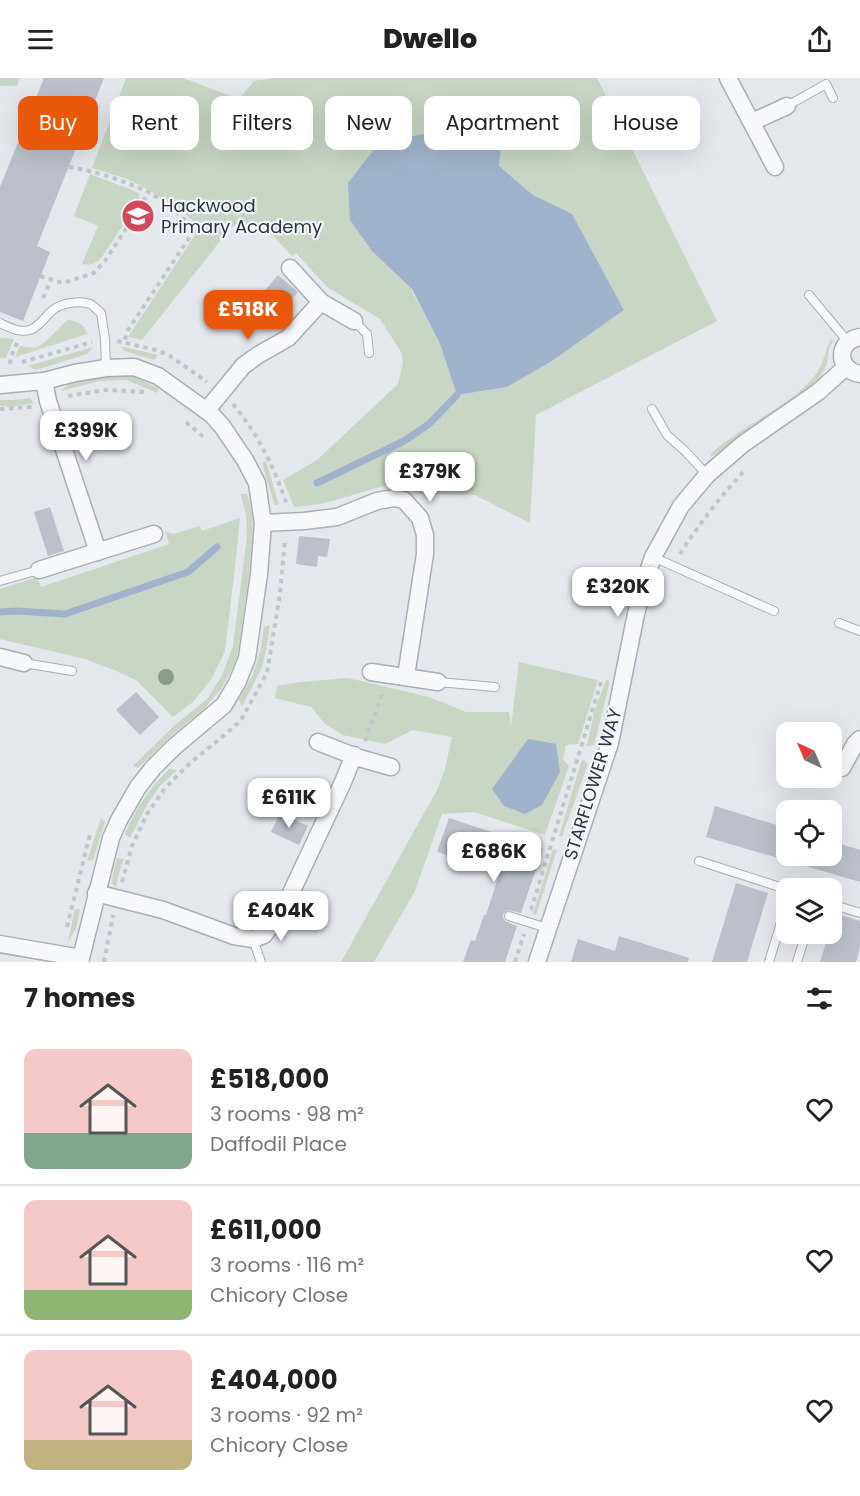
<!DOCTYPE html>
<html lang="en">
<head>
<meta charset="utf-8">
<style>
  body { margin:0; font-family:Poppins,sans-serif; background:#f2f2f2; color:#222; height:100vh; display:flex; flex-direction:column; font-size:22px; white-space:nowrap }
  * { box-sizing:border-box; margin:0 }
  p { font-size:20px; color:#767676 }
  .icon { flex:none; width:33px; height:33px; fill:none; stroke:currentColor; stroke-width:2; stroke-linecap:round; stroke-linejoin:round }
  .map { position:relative; height:884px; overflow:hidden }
  .side { display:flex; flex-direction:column; background:#fff; flex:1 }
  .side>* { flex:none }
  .guide { position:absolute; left:18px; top:18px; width:825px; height:54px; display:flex; gap:12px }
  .needle { width:39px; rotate:316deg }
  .controls { position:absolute; left:776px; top:644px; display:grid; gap:12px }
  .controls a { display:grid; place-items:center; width:66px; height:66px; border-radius:12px; background:#fff; box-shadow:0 6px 24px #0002; font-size:30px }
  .price { position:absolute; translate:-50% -51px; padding:0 14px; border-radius:12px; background:#fff; color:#222; font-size:20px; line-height:39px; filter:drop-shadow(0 2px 3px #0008) }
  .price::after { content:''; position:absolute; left:50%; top:36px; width:18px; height:14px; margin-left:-9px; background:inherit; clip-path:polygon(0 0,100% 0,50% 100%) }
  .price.on { background:#ea580c; color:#fff }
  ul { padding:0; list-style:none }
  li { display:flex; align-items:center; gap:18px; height:150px; padding:0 24px }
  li+li { border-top:2px solid #e0e0e0 }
  li span { display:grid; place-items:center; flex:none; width:168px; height:120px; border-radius:12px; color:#555 }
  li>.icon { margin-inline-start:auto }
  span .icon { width:72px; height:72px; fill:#fffc; stroke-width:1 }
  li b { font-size:26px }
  h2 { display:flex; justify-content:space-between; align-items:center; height:72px; padding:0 24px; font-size:26px }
  .tag { padding:0 21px; border-radius:12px; background:#fff; box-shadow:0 6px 24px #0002; font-size:21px; line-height:54px }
  .tag.on { background:#ea580c; color:#fff }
  header { display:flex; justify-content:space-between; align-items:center; height:78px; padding:0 24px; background:#fff; font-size:27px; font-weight:800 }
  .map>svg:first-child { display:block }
</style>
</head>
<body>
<header><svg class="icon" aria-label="menu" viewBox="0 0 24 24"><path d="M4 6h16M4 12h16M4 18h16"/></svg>Dwello<svg class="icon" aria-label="share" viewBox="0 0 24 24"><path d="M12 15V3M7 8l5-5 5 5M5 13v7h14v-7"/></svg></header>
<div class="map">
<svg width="860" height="884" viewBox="0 0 860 884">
  <rect width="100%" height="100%" fill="#e4e7ec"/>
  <g fill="#c9d6c5" fill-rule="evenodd">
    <path d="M0,0H20L17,8H0Z"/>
    <path d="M126,0H183L239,21L254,3L275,0H597L717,243L536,337L530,445L475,417L420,416L391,406L321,426L294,429L283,402L317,382L398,306L403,285L401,274L380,241L327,209L296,175L292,178L264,148H232L142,262L128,259L199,151C192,136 145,109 129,102C117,97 104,94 92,90ZM499,88L533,117L572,137L624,232L552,283L507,309L457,317L440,266L411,211Z"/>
    <path d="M90,96L132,112L138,115L140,121L102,179C96,185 91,188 82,186L98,148L74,138Z"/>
    <path d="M68,242C78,243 84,246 87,256L15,279L20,268C26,269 33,271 39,268C46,265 60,248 68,242Z"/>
    <path d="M2,260L14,261L6,280H0V261Z"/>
    <path d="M831,262H834L829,270L827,286L819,300L805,313L711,379V376L716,371C727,363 739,354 750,347C773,332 800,318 816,296C824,286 824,273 831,262Z"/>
    <path d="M120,268L158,277L154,282L125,273Z"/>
    <path d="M93,269L87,276L36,292L28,288Z"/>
    <path d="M104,297L132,298L158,310L157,315L127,302L99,303L61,313L72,303Z"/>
    <path d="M30,320L34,325L12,329L0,328V322H12Z"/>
    <path d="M266,383L279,427H275L273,422L262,385Z"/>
    <path d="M241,416H247L252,434L253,453L249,496L239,569L235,585L221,611L202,633L172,657L138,690L133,688L175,647L208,620L222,597L233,568L247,458L246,438Z"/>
    <path d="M240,440L235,489L225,573L212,600L194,623L173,639L136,602L114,592L85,581L0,561V511L37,499L41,509L169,466L165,453L173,456L200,448L202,453Z"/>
    <path d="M270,547L266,573L262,589L242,629L239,621L253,597L261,570L264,549Z"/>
    <path d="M519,584L598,602L578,666L566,667L563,681L569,688L545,757L474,734L442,736L415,813L374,884H341L437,712L445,691L452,659L413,652L385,666L343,657L325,646L311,629L275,620L277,608L300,604L348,600L429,619L466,634H509L511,648Z"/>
    <path d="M606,602L610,603L594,667L587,668L594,634Z"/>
    <path d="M582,681L588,686L562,758H559Z"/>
    <path d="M169,691L177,692L160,708L148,725L130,760L125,756C136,730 149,711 169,691Z"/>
    <path d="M101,740L105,744L93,782L87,783Z"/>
    <path d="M553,771L557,772L536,837L533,836Z"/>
    <path d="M117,780L124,781L119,795L116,810L112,805L113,796Z"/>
    <path d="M75,831H80L76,851L68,863Z"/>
  </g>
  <g fill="#9fb4cc">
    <path d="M459,49L502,54L499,88L533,117L572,136L624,232L552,283L507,309L457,317L440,266L412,211L372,173L350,142L348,105L379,65Z"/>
    <path d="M528,661L556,666L560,694L542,727L525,736L504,728L492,711Z"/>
  </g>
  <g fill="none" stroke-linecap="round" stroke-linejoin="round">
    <g stroke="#9fb4cc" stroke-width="7">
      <path d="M317,405L404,363L429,346L457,317"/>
      <path d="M0,534L17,533L65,536L188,494L217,469"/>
    </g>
  </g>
  <g fill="#bbc0ca">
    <path d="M44,0H104L37,168L50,174L23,243L0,234V109Z"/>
    <path d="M278,197L298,214L274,242L254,225Z"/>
    <path d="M50,429L64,473L48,478L34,434Z"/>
    <path d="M299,458L330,461L327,479L318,478L317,489L296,486Z"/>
    <path d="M136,614L159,639L140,657L116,632Z"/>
    <path d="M715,728L786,750V777H831V763L860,772V804L706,759Z"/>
    <path d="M280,735L308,748L299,767L271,754Z"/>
    <path d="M449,740L543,771L521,835L508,832L503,836V839L505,843L517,848L505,884H463L471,862L475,863L484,837H486L500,794L437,774Z"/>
    <path d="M736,805L768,815L747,884H712Z"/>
    <path d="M835,835L860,843V869L856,884H820L829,855H831V850Z"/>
    <path d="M619,858L689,880L688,884H571L578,861L615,873Z"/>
  </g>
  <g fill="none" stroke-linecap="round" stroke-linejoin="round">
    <g stroke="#a9aeb7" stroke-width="10">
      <g id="lane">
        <path d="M787,28L826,6L833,20"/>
        <path d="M809,217L848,264"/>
        <path d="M354,243L367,256L369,275"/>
        <path d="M0,245C10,250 22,256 32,251C41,247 46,237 53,232C61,225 80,222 90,226C94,228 98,233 101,235L105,261L106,290"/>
        <path d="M652,331L667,357L686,374L707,397"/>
        <path d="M653,479L774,533"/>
        <path d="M0,503L39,492"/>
        <path d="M839,545L860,553"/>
        <path d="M24,585L72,593"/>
        <path d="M438,604L495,609"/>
        <path d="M699,783L786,811"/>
        <path d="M831,826L860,835"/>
        <path d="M509,838L547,850"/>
        <path d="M253,861L261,884"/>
        <path d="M769,884L786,828"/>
        <path d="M797,884L806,855"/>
      </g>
    </g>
    <g stroke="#a9aeb7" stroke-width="19">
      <g id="street">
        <path d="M728,0L775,89"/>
        <path d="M752,44L787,28"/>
        <path d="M290,190L321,224L354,243"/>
        <path d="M860,259C836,263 836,292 860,296"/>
        <path d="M44,303L48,323L98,474"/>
        <path d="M0,307L44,303L75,295L106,290L134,289L158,298L211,336L222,348L245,382L257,405L263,445L259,496L247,580L237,605L224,627L174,669L153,690L138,709L119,742L111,760L80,884"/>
        <path d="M207,332L243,288L258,277L288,260L321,224"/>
        <path d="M263,445L304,443L337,439L377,423L394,420L404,422L420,440L425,457V476L406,598"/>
        <path d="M39,492L154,456"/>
        <path d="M0,579L24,585"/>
        <path d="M371,594L438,604"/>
        <path d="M318,664L359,680L391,689"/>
        <path d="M842,690L855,666L860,661"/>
        <path d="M96,815L163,832L234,858L253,861L264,857L283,832L343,704L354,677"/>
        <path d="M0,866L81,880"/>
        <path d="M537,884L610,665L636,536L644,505L653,479L681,428L707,397L743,366L818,314L846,289"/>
      </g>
    </g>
    <g stroke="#c2c5cb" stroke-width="4" stroke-dasharray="4.5 4.5" stroke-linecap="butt">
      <path d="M69,89C95,93 122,102 146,113C164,122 180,137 195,151L128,252L124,264"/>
      <path d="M40,198L63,205L94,195L105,183L144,123L147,114"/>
      <path d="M43,220L51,202"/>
      <path d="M117,263L156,272L170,278L207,304"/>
      <path d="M22,284L92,264"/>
      <path d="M10,286L11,279L17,265"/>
      <path d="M68,318L106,312L144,314"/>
      <path d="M233,326C259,358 274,389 287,427"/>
      <path d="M0,331L32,329"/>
      <path d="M186,344L206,361"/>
      <path d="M680,476C699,446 721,418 745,392"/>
      <path d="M365,663L383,614"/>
      <path d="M122,804L132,768L147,736L166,709L189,686L227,655L241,642L267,595L280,516L285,462"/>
      <path d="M531,832L601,604"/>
      <path d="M67,849L89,760L91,754"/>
      <path d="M104,884L113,837"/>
      <path d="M515,884L524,856"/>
    </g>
    <use href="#lane" stroke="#f7f8fa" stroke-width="8"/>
    <use href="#street" stroke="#f7f8fa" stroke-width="16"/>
  </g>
  <circle fill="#899d89" cx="166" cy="599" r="8"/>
  <defs>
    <g id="school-disc" transform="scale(1.725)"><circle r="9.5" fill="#d1495b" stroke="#f4f6f9"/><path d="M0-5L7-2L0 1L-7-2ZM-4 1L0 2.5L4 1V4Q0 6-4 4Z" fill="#fff"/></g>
  </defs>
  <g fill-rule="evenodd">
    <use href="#school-disc" x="138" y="138"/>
  </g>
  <g text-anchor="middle" stroke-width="4.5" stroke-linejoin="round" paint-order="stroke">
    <g font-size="18" fill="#2b3445" stroke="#f4f6f9" text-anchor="start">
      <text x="161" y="134">Hackwood<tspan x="161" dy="21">Primary Academy</tspan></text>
    </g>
    <g font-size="18" fill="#2b3445" stroke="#f4f6f9">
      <text transform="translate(593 706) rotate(-73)" y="6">STARFLOWER WAY</text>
    </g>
  </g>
</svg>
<div class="controls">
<a><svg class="needle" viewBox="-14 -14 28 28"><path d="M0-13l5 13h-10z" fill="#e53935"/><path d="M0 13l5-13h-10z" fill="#767676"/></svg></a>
<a><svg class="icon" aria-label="locate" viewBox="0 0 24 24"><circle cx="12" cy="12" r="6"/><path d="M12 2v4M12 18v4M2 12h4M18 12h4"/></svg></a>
<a><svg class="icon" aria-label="layers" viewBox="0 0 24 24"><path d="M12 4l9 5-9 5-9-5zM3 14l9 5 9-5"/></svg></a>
</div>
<b class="price on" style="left:248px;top:263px">£518K</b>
<b class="price" style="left:86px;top:384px">£399K</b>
<b class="price" style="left:430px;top:425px">£379K</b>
<b class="price" style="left:618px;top:540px">£320K</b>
<b class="price" style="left:289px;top:751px">£611K</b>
<b class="price" style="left:494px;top:805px">£686K</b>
<b class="price" style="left:281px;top:864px">£404K</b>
<div class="guide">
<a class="tag on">Buy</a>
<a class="tag">Rent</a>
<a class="tag">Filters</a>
<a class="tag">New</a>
<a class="tag">Apartment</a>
<a class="tag">House</a>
</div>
</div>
<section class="side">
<h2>7 homes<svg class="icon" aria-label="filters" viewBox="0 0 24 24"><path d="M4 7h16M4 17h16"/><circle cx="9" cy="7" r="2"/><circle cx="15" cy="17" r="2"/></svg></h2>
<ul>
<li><span style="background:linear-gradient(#f6c9c9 70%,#7fa58c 0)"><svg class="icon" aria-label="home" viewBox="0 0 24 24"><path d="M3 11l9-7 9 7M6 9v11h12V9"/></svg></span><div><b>£518,000</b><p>3 rooms · 98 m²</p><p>Daffodil Place</p></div><svg class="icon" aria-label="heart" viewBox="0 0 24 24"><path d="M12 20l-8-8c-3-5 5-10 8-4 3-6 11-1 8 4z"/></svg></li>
<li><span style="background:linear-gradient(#f6c9c9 75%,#8fb573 0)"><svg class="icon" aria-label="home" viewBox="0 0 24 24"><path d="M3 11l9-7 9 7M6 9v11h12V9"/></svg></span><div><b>£611,000</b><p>3 rooms · 116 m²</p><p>Chicory Close</p></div><svg class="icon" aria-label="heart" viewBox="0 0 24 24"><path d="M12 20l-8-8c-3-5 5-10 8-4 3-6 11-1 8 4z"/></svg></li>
<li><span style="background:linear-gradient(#f6c9c9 75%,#c2b280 0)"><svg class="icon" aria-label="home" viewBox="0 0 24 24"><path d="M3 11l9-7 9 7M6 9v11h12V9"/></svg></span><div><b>£404,000</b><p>3 rooms · 92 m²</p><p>Chicory Close</p></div><svg class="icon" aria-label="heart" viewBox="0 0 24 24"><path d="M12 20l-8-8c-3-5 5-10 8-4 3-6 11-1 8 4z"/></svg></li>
</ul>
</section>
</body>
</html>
